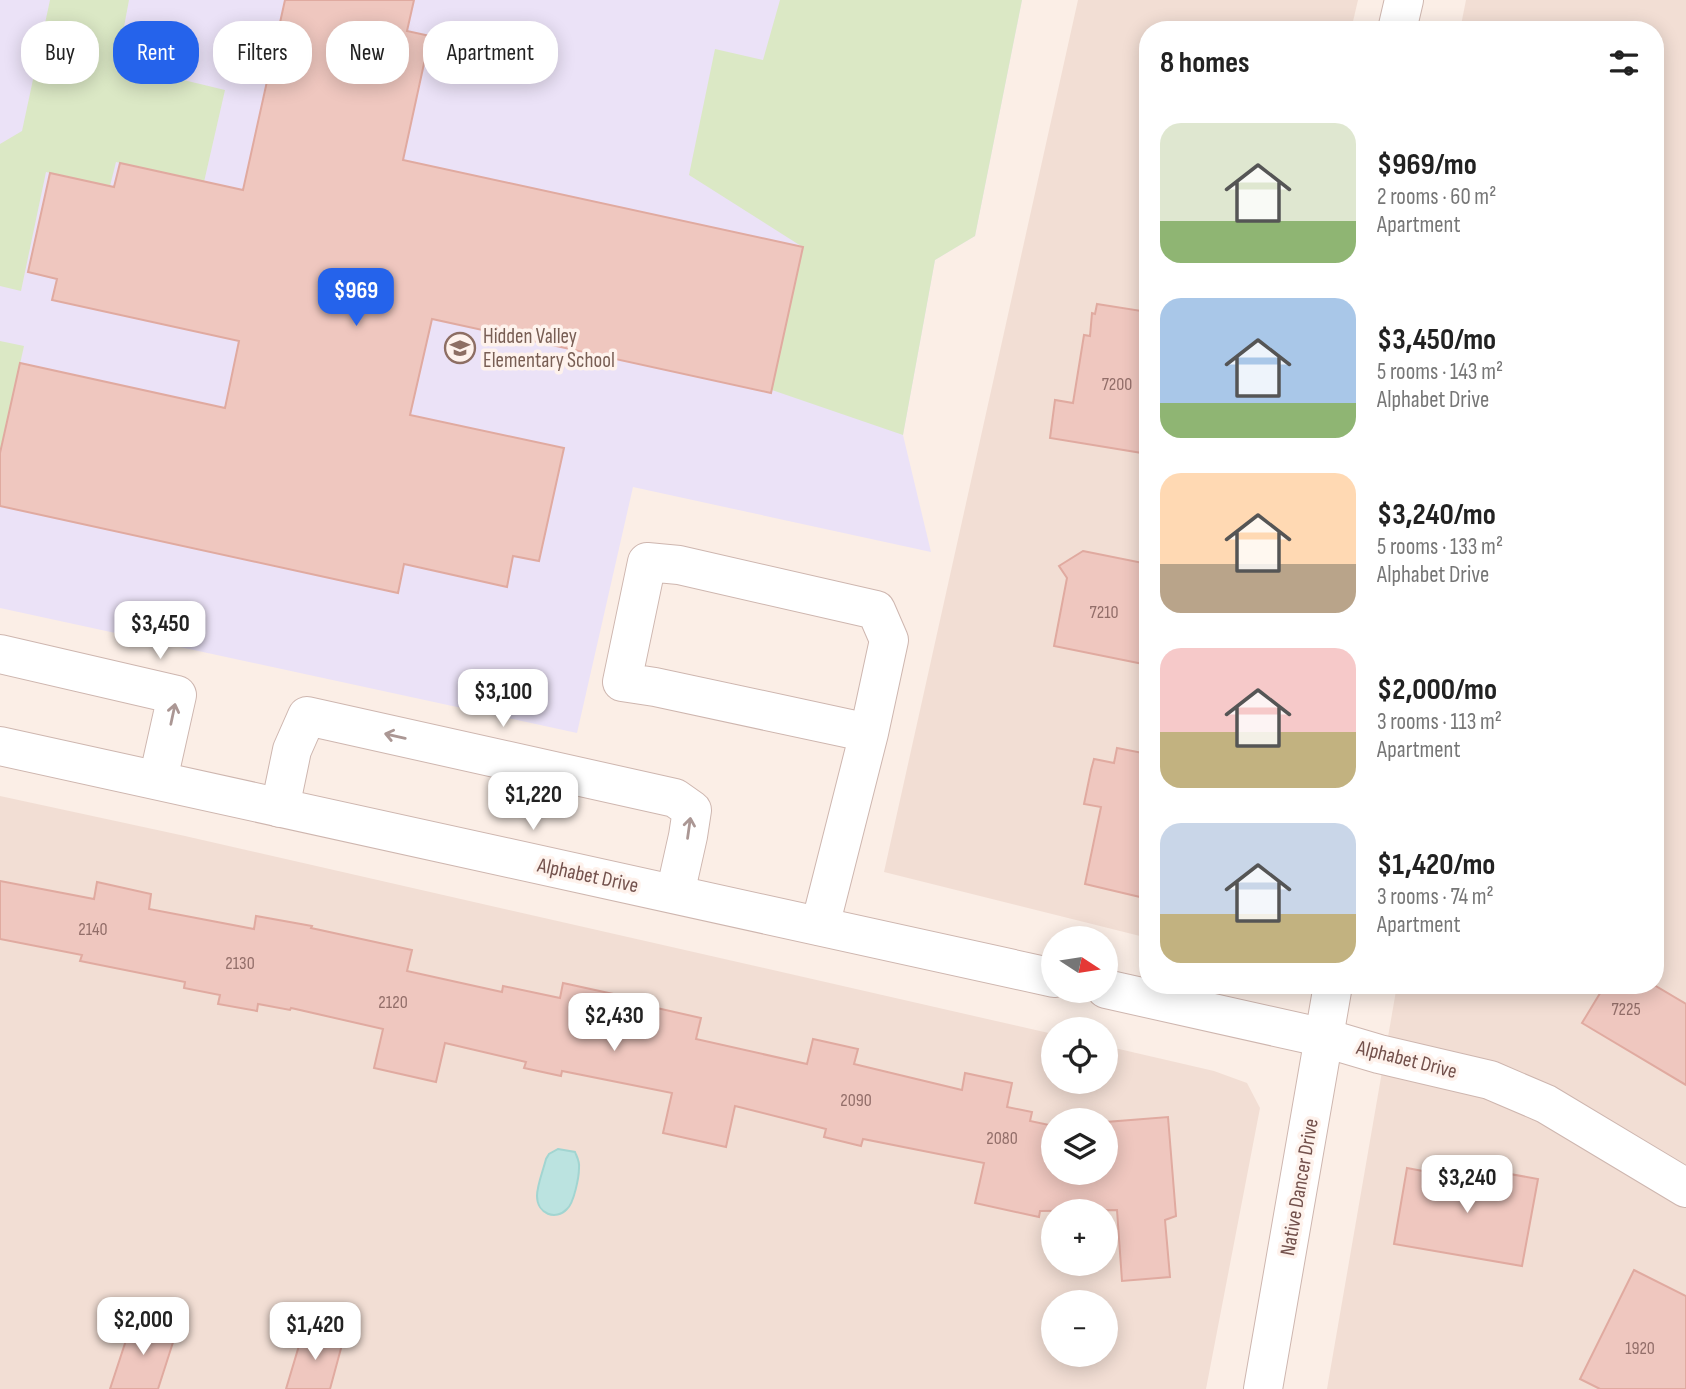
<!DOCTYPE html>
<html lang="en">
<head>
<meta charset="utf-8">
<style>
  body { margin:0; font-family:"Sofia Sans Condensed",sans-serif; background:#f2f2f2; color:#222; height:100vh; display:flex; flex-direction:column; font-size:26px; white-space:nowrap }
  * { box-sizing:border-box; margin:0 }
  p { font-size:23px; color:#767676 }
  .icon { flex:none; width:38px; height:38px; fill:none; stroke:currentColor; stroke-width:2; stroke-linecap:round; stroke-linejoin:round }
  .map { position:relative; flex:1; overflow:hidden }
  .drawer { position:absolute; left:1139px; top:21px; width:525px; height:973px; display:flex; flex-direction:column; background:#fff; border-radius:28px; box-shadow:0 4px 18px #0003 }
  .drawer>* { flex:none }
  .guide { position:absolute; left:21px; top:21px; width:665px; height:63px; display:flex; gap:14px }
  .needle { width:46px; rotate:102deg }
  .tools { position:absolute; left:1041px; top:926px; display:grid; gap:14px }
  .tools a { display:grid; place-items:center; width:77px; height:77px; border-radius:50%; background:#fff; box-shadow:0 4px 18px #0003; font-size:35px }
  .price { position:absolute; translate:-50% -60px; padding:0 16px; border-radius:14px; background:#fff; color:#222; font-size:23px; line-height:46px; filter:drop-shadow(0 2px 4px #0008) }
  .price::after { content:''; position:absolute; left:50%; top:42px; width:21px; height:16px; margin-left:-10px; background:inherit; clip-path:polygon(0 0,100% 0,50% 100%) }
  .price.active { background:#2563eb; color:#fff }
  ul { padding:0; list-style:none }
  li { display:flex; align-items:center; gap:21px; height:175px; padding:0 21px }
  li span { display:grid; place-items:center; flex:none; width:196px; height:140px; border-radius:21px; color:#555 }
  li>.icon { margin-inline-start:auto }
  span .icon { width:84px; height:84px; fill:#fffc; stroke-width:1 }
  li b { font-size:30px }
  h2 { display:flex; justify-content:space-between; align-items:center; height:84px; padding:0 21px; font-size:30px }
  .pill { padding:0 24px; border-radius:28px; background:#fff; box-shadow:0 4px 18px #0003; font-size:24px; line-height:63px }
  .pill.active { background:#2563eb; color:#fff }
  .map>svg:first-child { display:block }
</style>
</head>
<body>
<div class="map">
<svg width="1686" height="1389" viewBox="0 0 1686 1389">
  <rect width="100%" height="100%" fill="#fbeee6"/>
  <g fill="#f2ded4" fill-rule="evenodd">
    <path d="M1078,0H1358L1351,30H1148V938L884,872Z"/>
    <path d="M1466,0H1686V1389H1327L1397,985H1656V30H1460Z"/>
    <path d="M0,796L185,836L1053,1034L1054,1082H1106V1046L1214,1071L1247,1083L1260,1108L1206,1389H0ZM1054,1120H1106V1172H1054ZM1054,1211H1106V1264H1054ZM1054,1302H1106V1354H1054Z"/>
  </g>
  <path fill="#ebe2f7" d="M0,0H1022L975,236L935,260L903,435L931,552L633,487L577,733L0,608Z"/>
  <g fill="#dbe8c5">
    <path d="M50,0H129L117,64L225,90L204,182L116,162L110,186L46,172L21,291L0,286V144L22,131Z"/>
    <path d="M780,0H1022L975,236L935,260L903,435L769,389L801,246L689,175L715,49L763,60Z"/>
    <path d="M0,341L24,346L0,454Z"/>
  </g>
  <path fill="#bbe3e0" stroke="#a2d5d1" stroke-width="2" d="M558,1149L575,1152C577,1157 580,1162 579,1168C579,1177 574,1203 567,1209C556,1221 537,1214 537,1196C537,1185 543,1171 546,1159L549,1154Z"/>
  <g fill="#efc7bf" stroke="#e0aaa0" stroke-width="2">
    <path d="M285,0H414L407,31L430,36L403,160L803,247L771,393L432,319L410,415L564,448L539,561L513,556L507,587L404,564L398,593L0,506V453L20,363L225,408L239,341L52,300L57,279L28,272L50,173L114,187L120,163L243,190Z"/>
    <path d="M1097,304L1148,312V454L1050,438L1055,400L1073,403L1084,335L1090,336L1092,313L1095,314Z"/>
    <path d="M1083,551L1148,564V665L1054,646L1067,578L1059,566Z"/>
    <path d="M1117,748L1148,754V859L1140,897L1085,884L1101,807L1084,804L1091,770L1094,759L1114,763Z"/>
    <path d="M0,881L94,899L97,882L151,894L149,909L254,929L256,916L312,926L311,928L412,950L407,971L502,992L503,986L560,998L563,983L618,995L617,999L701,1018L696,1039L807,1064L813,1039L858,1049L854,1064L962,1090L965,1073L1012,1083L1007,1107L1032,1112L1030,1121L1054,1126V1172H1106V1122L1168,1117L1176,1216L1165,1220L1170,1277L1122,1281L1117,1210L1040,1211L1039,1217L975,1203L984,1163L863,1139L861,1146L824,1137L826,1129L735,1106L726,1147L663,1133L672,1093L562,1071L561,1076L524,1068L526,1062L445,1043L436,1082L374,1068L383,1029L291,1008L290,1010L258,1004L257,1011L218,1004L220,995L184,988L185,982L80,961L82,955L0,939Z"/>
    <path d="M1605,985H1654L1686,1004V1085L1582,1023Z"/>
    <path d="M1407,1168L1491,1184L1493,1171L1538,1179L1522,1266L1394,1244Z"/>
    <path d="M1634,1270L1686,1296V1389H1600L1580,1379Z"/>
    <path d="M133,1319L176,1333L158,1389H110Z"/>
    <path d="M304,1329L343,1341L330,1389H286Z"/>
  </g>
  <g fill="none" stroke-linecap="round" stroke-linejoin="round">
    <g stroke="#ceb6af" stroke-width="40">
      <g id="minor">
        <path d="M1397,30L1404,0"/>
        <path d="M0,654L177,695L158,780"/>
        <path d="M0,746L1054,978"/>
        <path d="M280,808L292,750L307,716L675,798L692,810L688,836L675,894"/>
        <path d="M820,926L869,733L889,640L876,610L679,565L647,562L622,682L655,687L869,733"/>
        <path d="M1106,989L1325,1038L1379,1054L1490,1080L1546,1104L1686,1188"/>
        <path d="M1263,1389L1333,985"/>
      </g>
    </g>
    <use href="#minor" stroke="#fff" stroke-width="38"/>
  </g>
  <defs><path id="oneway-shaft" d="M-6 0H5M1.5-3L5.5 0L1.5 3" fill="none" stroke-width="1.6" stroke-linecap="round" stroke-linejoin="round" transform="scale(1.75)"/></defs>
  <g stroke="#ab9794">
    <use href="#oneway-shaft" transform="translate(173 714) rotate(-78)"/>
    <use href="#oneway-shaft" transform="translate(395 736) rotate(-167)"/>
    <use href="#oneway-shaft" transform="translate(689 828) rotate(-82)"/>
  </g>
  <defs>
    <g id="school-ring" transform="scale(1.575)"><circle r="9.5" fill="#fef2ec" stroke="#8d6e63" stroke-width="1.5"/><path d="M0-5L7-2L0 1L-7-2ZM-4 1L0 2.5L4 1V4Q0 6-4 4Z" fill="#8d6e63"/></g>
  </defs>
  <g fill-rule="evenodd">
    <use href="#school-ring" x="460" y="348"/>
  </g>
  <g text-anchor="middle" stroke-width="7" stroke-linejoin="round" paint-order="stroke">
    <g font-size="18" fill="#926e69">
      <text x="1117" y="390">7200</text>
      <text x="1104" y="618">7210</text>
      <text x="93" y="935">2140</text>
      <text x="240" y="969">2130</text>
      <text x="393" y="1008">2120</text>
      <text x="1626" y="1015">7225</text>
      <text x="856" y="1106">2090</text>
      <text x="1002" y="1144">2080</text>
      <text x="1640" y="1354">1920</text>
    </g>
    <g font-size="21" fill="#785e54" stroke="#fef2ec" text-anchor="start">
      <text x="483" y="343">Hidden Valley<tspan x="483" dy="24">Elementary School</tspan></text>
    </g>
    <g font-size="21" fill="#73514c" stroke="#fef2ec">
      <text transform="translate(588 875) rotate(12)" y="7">Alphabet Drive</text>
      <text transform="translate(1407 1059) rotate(14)" y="7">Alphabet Drive</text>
      <text transform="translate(1299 1187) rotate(-80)" y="7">Native Dancer Drive</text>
    </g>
  </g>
</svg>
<div class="tools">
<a><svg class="needle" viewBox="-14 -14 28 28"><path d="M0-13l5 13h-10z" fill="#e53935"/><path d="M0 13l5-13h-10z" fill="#767676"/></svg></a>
<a><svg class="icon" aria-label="locate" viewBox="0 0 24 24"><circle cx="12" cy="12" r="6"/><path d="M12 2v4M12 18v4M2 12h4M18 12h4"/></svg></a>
<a><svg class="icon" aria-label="layers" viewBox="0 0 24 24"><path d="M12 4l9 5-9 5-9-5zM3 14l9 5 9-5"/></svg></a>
<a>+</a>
<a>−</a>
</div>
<b class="price active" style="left:356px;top:328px">$969</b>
<b class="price" style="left:160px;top:661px">$3,450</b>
<b class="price" style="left:503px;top:729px">$3,100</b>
<b class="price" style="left:533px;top:832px">$1,220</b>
<b class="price" style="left:614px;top:1053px">$2,430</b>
<b class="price" style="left:1467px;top:1215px">$3,240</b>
<b class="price" style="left:143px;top:1357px">$2,000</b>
<b class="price" style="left:315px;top:1362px">$1,420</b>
<div class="guide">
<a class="pill">Buy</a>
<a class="pill active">Rent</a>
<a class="pill">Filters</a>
<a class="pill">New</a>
<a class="pill">Apartment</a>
</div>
<section class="drawer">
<h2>8 homes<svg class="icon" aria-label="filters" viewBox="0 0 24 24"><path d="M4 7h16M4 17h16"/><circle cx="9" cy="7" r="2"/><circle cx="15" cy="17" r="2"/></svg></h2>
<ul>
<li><span style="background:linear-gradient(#dfe7d0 70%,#8fb573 0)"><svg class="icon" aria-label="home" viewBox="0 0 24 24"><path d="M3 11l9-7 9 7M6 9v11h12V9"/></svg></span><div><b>$969/mo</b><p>2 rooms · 60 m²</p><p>Apartment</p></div></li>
<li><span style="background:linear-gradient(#a9c7e8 75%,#8fb573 0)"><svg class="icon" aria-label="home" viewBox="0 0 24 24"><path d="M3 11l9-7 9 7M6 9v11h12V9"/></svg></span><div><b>$3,450/mo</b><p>5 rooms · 143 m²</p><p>Alphabet Drive</p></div></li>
<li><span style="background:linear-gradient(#ffd9b3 65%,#b9a48a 0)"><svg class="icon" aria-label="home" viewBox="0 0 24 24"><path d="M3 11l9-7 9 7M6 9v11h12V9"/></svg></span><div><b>$3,240/mo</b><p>5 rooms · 133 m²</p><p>Alphabet Drive</p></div></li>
<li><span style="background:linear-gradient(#f6c9c9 60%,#c2b280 0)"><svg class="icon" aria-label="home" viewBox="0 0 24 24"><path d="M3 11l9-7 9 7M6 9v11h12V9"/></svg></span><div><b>$2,000/mo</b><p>3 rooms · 113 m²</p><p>Apartment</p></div></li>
<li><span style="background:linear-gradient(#c9d6e8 65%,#c2b280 0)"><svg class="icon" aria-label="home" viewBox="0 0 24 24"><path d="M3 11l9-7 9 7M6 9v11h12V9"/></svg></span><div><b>$1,420/mo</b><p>3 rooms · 74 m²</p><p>Apartment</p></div></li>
</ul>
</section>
</div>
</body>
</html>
